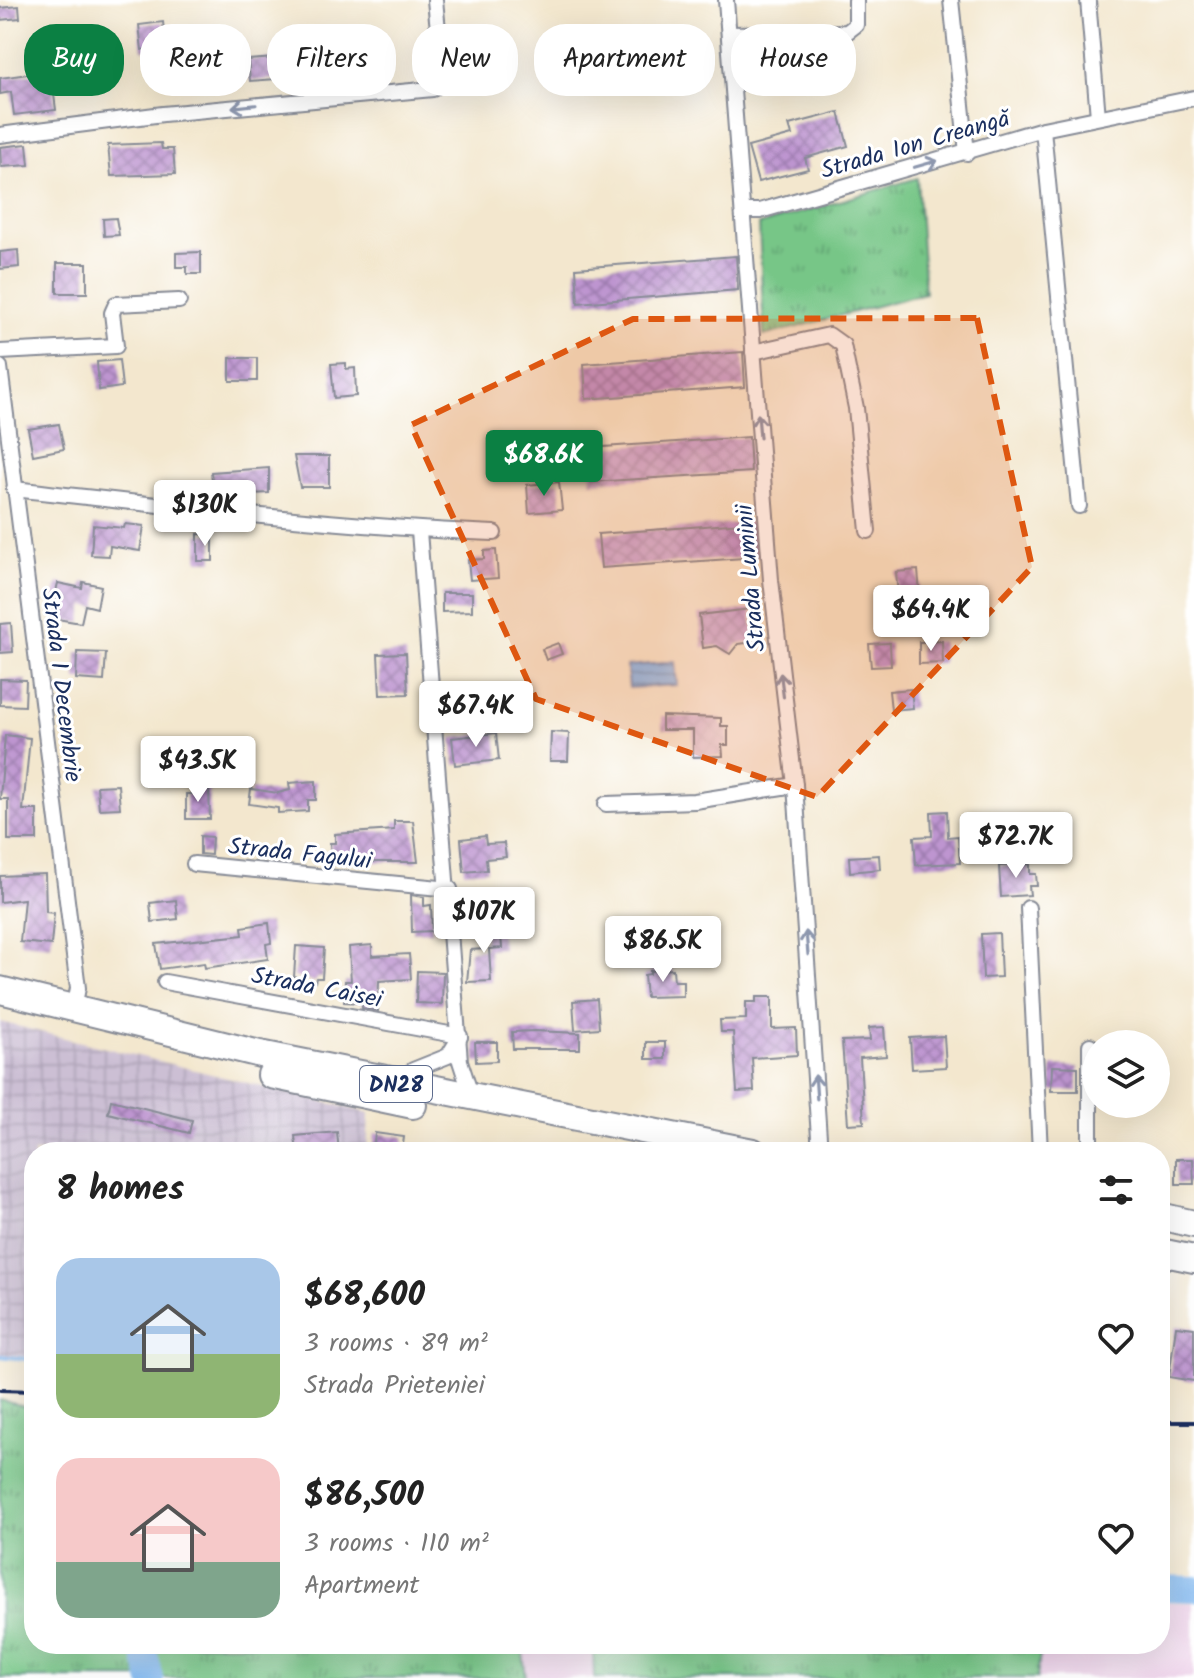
<!DOCTYPE html>
<html lang="en">
<head>
<meta charset="utf-8">
<style>
  body { margin:0; font-family:Kalam,sans-serif; background:#f2f2f2; color:#222; height:100vh; display:flex; flex-direction:column; font-size:30px; white-space:nowrap }
  * { box-sizing:border-box; margin:0 }
  p { font-size:26px; color:#767676 }
  .icon { flex:none; width:44px; height:44px; fill:none; stroke:currentColor; stroke-width:2; stroke-linecap:round; stroke-linejoin:round }
  .map { position:relative; flex:1; overflow:hidden }
  .sheet { position:absolute; left:24px; top:1142px; width:1146px; height:512px; display:flex; flex-direction:column; background:#fff; border-radius:32px; box-shadow:0 8px 32px #0002 }
  .sheet>* { flex:none }
  .top-card { position:absolute; left:24px; top:24px; width:1146px; height:72px; display:flex; gap:16px }
  .tools { position:absolute; left:1082px; top:1030px; display:grid; gap:16px }
  .tools a { display:grid; place-items:center; width:88px; height:88px; border-radius:50%; background:#fff; box-shadow:0 8px 32px #0002; font-size:40px }
  .price { position:absolute; translate:-50% -68px; padding:0 18px; border-radius:8px; background:#fff; color:#222; font-size:26px; line-height:52px; filter:drop-shadow(0 2px 4px #0008) }
  .price::after { content:''; position:absolute; left:50%; top:48px; width:24px; height:18px; margin-left:-12px; background:inherit; clip-path:polygon(0 0,100% 0,50% 100%) }
  .price.selected { background:#0b8043; color:#fff }
  ul { padding:0; list-style:none }
  li { display:flex; align-items:center; gap:24px; height:200px; padding:0 32px }
  li span { display:grid; place-items:center; flex:none; width:224px; height:160px; border-radius:24px; color:#555 }
  li>.icon { margin-inline-start:auto }
  span .icon { width:96px; height:96px; fill:#fffc; stroke-width:1 }
  li b { font-size:34px }
  h2 { display:flex; justify-content:space-between; align-items:center; height:96px; padding:0 32px; font-size:34px }
  .tag { padding:0 28px; border-radius:32px; background:#fff; box-shadow:0 8px 32px #0002; font-size:28px; line-height:72px }
  .tag.selected { background:#0b8043; color:#fff }
  .map>svg:first-child { display:block }
</style>
</head>
<body>
<div class="map">
<svg width="1194" height="1678" viewBox="0 0 1194 1678">
  <defs>
    <pattern id="industrial-grid" width="8" height="8" patternUnits="userSpaceOnUse" patternTransform="scale(2)"><rect width="8" height="8" fill="#ccbfd4"/><path d="M0 4h8M4 0v8" fill="none" stroke="#afa4b8"/></pattern>
    <pattern id="grass-tufts" width="24" height="20" patternUnits="userSpaceOnUse" patternTransform="scale(2)"><rect width="24" height="20" fill="#77c687"/><path d="M3 7l-1-3M5 7V3M7 7l1-3M15 17l-1-3M17 17v-4M19 17l1-3" fill="none" stroke="#61a172"/></pattern>
    <pattern id="water-rules" width="6" height="5" patternUnits="userSpaceOnUse" patternTransform="scale(2)"><rect width="6" height="5" fill="#80b8f0"/><path d="M0 2.5h6" fill="none" stroke="#6896c6"/></pattern>
    <pattern id="building-cross-hatch" width="8" height="8" patternUnits="userSpaceOnUse" patternTransform="scale(2)"><rect width="8" height="8" fill="#be95d0"/><path d="M0 0l8 8M0 8l8-8" fill="none" stroke="#9a7aac"/></pattern>
  </defs>
  <rect width="100%" height="100%" fill="#fff"/>
  <filter id="ink" filterUnits="userSpaceOnUse"><feTurbulence type="fractalNoise" baseFrequency=".0125" numOctaves="2"/><feDisplacementMap in="SourceGraphic" scale="16" xChannelSelector="R" yChannelSelector="G"/><feConvolveMatrix kernelMatrix="1 2 1 2 8 2 1 2 1" color-interpolation-filters="sRGB"/></filter>
  <filter id="wash" filterUnits="userSpaceOnUse"><feTurbulence type="fractalNoise" baseFrequency=".006" numOctaves="4" result="noise"/><feDisplacementMap in="SourceGraphic" scale="32" xChannelSelector="R" yChannelSelector="G"/><feGaussianBlur stdDeviation="1.8" result="paint"/><feColorMatrix in="noise" values="0 0 0 0 0 0 0 0 0 0 0 0 0 0 0 0 0 1.4 0 .05"/><feComposite in="paint" operator="in"/></filter>
  <g filter="url(#wash)">
    <rect width="100%" height="100%" fill="#f3e7ce"/>
    <path fill="#edd1e9" d="M1160,1602L1194,1603V1678H526L522,1644H1160Z"/>
    <path fill="url(#industrial-grid)" d="M0,1022L369,1113L367,1152H34V1357L0,1354Z"/>
    <g fill="url(#grass-tufts)" stroke="#497a72" stroke-width="2">
      <path d="M917,178L925,293L764,336L759,225Z"/>
      <path d="M0,1400L34,1409V1644H522L526,1678H0Z"/>
      <path d="M593,1644H1016L1035,1646L1040,1654L1037,1678H594Z"/>
    </g>
    <path fill="url(#water-rules)" stroke="#4e74a7" stroke-width="2" d="M675,662L677,685L629,688L627,666Z"/>
    <g fill="none" stroke-linecap="round" stroke-linejoin="round">
      <path stroke="#80b8f0" stroke-width="4" d="M0,1356L34,1360"/>
      <g stroke="#80b8f0" stroke-width="26">
        <path d="M1160,1588L1194,1589"/>
        <path d="M142,1644L151,1678"/>
      </g>
    </g>
    <g id="blocks">
      <g fill="url(#building-cross-hatch)">
        <path d="M19,6L20,18L0,20V8Z"/>
        <path d="M163,22L166,47L142,50L139,25Z"/>
        <path d="M275,58L276,79L250,81L248,60Z"/>
        <path d="M42,72L43,80L52,79L56,110L14,115L11,92L0,94V78Z"/>
        <path d="M839,112L848,146L805,158L808,169L758,182L748,147L792,135L789,125Z"/>
        <path d="M161,143L162,149H173L175,174L111,176L108,145Z"/>
        <path d="M27,144L29,165L1,167L0,147Z"/>
        <path d="M116,218L119,235L104,236L103,219Z"/>
        <path d="M18,250L19,267L0,269V252Z"/>
        <path d="M201,252V274H187V267H176V253Z"/>
        <path d="M736,256L738,290L578,303L576,268Z"/>
        <rect x="57" y="263" width="30" height="30"/>
        <path d="M743,352L745,387L586,399L584,364Z"/>
        <rect x="230" y="358" width="27" height="23"/>
        <path d="M119,360L122,387L99,390L97,362Z"/>
        <path d="M346,363V369L355,368L356,396L334,398L331,364Z"/>
        <path d="M59,424L64,449L33,455L28,429Z"/>
        <path d="M749,437L751,472L591,482L589,448Z"/>
        <path d="M294,456H329V487H300Z"/>
        <path d="M269,468V493L214,496L211,472Z"/>
        <path d="M559,482L562,510L529,513L527,485Z"/>
        <path d="M756,522L758,557L601,568L598,534Z"/>
        <path d="M125,524L144,526L140,551L110,546L109,556L91,555L93,525L124,528Z"/>
        <path d="M198,534L213,535V561H198Z"/>
        <path d="M496,550L498,578L470,580L468,560L484,559V551Z"/>
        <path d="M918,570L920,594L898,596L896,572Z"/>
        <path d="M83,582L101,586L97,608L85,605L81,623L57,619L60,600L54,599L58,583L82,588Z"/>
        <path d="M442,593H472V611L442,612Z"/>
        <path d="M751,609L755,642L738,644L730,654L717,646L703,648L699,615Z"/>
        <path d="M11,623L13,652L0,653V624Z"/>
        <path d="M942,641L943,663L919,664V642Z"/>
        <path d="M558,643L562,654L546,660L542,649Z"/>
        <path d="M890,643L891,666L871,667L869,644Z"/>
        <path d="M77,652L106,653L104,681L76,679Z"/>
        <path d="M406,653L408,694L380,695L378,654Z"/>
        <path d="M0,679L26,680L25,706L0,705Z"/>
        <path d="M911,689L913,708L891,710L889,691Z"/>
        <path d="M662,716L721,718V726H728V745H722L723,756L693,757V730H662Z"/>
        <path d="M551,732L569,733L568,761H550Z"/>
        <path d="M496,733L499,760L455,765L452,738Z"/>
        <path d="M5,735L30,738L23,810H37V840H8V799H0Z"/>
        <path d="M316,781V800H308V811L278,813V808L249,804L251,789L278,793L290,790L289,783Z"/>
        <path d="M118,785L120,808L99,809L97,786Z"/>
        <path d="M193,786H209L210,819H186V794H193Z"/>
        <path d="M947,811L948,837L958,836L960,863L916,865L914,837L932,836L931,812Z"/>
        <path d="M394,821H413L418,862H331L330,843H335V834L394,830Z"/>
        <path d="M200,836L212,837L211,855L200,854Z"/>
        <path d="M485,836L486,844L504,843L506,857L486,859L487,870L464,872L461,839Z"/>
        <path d="M879,855L880,869L850,872L849,857Z"/>
        <path d="M1030,864V874H1036L1037,886H1029L1030,895L1001,897L999,866Z"/>
        <path d="M45,874L46,912L54,913L51,945L20,942L24,899L0,902V876Z"/>
        <path d="M411,895L424,897V906L431,905L432,931L412,932Z"/>
        <path d="M176,900L178,919L152,922L150,903Z"/>
        <path d="M269,923L271,943L266,944L268,959L205,968L204,963L160,969L156,944L243,935L242,927Z"/>
        <path d="M500,924L502,948L489,949L491,981L467,982L470,950L485,949L484,925Z"/>
        <path d="M999,933L1001,977L983,978L981,934Z"/>
        <path d="M372,945V956L409,954L411,979L379,981L378,1011L362,1008V1003L344,1002L345,981H351L349,947Z"/>
        <path d="M296,946L324,948L322,978H316L315,982L294,977Z"/>
        <path d="M673,969L674,981H683V996L646,997L644,975L650,974V971Z"/>
        <path d="M417,971L443,972L442,1004L416,1003Z"/>
        <path d="M756,997H772V1029L796,1028L797,1055L752,1058L754,1091L737,1092L733,1032H721L720,1020L746,1019V1002H756Z"/>
        <path d="M597,999L599,1028L575,1030L573,1001Z"/>
        <path d="M884,1027L886,1056L860,1058L864,1123L848,1124L842,1041L870,1040L869,1028Z"/>
        <path d="M534,1031L580,1033V1049H513L512,1032Z"/>
        <path d="M944,1036L946,1067L912,1069L910,1038Z"/>
        <path d="M475,1042H497V1061L476,1062Z"/>
        <rect x="646" y="1042" width="19" height="17"/>
        <path d="M1052,1066L1078,1067V1091H1051Z"/>
        <path d="M111,1100L192,1120L189,1133L108,1113Z"/>
        <path d="M337,1132L339,1152H297L295,1136Z"/>
        <path d="M375,1133L404,1137L402,1152H373Z"/>
        <path d="M1176,1159H1193L1194,1184H1176Z"/>
        <path d="M1176,1326L1194,1328V1381L1169,1377Z"/>
      </g>
    </g>
  </g>
  <g filter="url(#ink)">
    <use href="#blocks" fill-opacity="0" stroke="#878b96" stroke-width="2"/>
    <g fill="none" stroke-linecap="round" stroke-linejoin="round">
      <g stroke="#878b96" stroke-width="18">
        <g id="street">
          <path d="M726,0L771,580L795,785L820,1152"/>
          <path d="M951,0L967,153"/>
          <path d="M1088,0L1098,117"/>
          <path d="M729,34L847,32L856,25V0"/>
          <path d="M1043,129L1079,506"/>
          <path d="M0,135L163,114L433,89L443,79L435,0"/>
          <path d="M743,211H760L1043,129L1194,98"/>
          <path d="M0,352L116,346L112,313L116,304L179,301"/>
          <path d="M753,352L829,335L843,345L856,408L868,531"/>
          <path d="M0,367L78,988L74,1008"/>
          <path d="M14,489C174,507 334,526 494,533"/>
          <path d="M419,531L460,1061L472,1098"/>
          <path d="M606,804L695,801L795,785"/>
          <path d="M194,864L450,889"/>
          <path d="M1028,908L1040,1152"/>
          <path d="M165,982L460,1036"/>
          <path d="M411,1087L413,1070L448,1056L460,1037"/>
          <path d="M1090,1152V1045"/>
        </g>
      </g>
      <g stroke="#878b96" stroke-width="30">
        <g id="highway">
          <path d="M0,990L260,1054L753,1152"/>
          <path d="M271,1075L413,1105"/>
          <path d="M1160,1216L1194,1224"/>
          <path d="M1160,1252L1194,1259"/>
        </g>
      </g>
      <use href="#street" stroke="#fff" stroke-width="14"/>
      <use href="#highway" stroke="#fff" stroke-width="26"/>
      <g stroke="#1b2f5e" stroke-width="4">
        <path d="M0,1390L34,1391"/>
        <path d="M1160,1422H1194"/>
      </g>
    </g>
    <defs><path id="oneway-shaft" d="M-6 0H5M1.5-3L5.5 0L1.5 3" fill="none" stroke-width="1.6" stroke-linecap="round" stroke-linejoin="round" transform="scale(2)"/></defs>
    <g stroke="#8d97ae">
      <use href="#oneway-shaft" transform="translate(244 106) rotate(174)"/>
      <use href="#oneway-shaft" transform="translate(926 164) rotate(-16)"/>
      <use href="#oneway-shaft" transform="translate(759 426) rotate(-95)"/>
      <use href="#oneway-shaft" transform="translate(782 685) rotate(-97)"/>
      <use href="#oneway-shaft" transform="translate(807 943) rotate(-95)"/>
      <use href="#oneway-shaft" transform="translate(816 1087) rotate(-94)"/>
    </g>
  </g>
  <path fill="#de5710" fill-opacity="0.2" stroke="#de5710" stroke-width="6" stroke-dasharray="16 10" stroke-linejoin="round" d="M977,318L1032,567L817,797L536,699L411,425L633,319Z"/>
  <g text-anchor="middle" stroke-width="6" stroke-linejoin="round" paint-order="stroke">
    <rect fill="#fff" stroke="#5f6d8e" stroke-width="2" x="360" y="1066" width="72" height="36" rx="6"/>
    <g font-size="22" font-weight="bold" fill="#1b2f5e">
      <text x="396" y="1092">DN28</text>
    </g>
    <g font-size="24" fill="#1b2f5e" stroke="#fff">
      <text transform="translate(915 144) rotate(-16)" y="8">Strada Ion Creangă</text>
      <text transform="translate(750 578) rotate(-95)" y="8">Strada Luminii</text>
      <text transform="translate(62 685) rotate(83)" y="8">Strada 1 Decembrie</text>
      <text transform="translate(300 853) rotate(6)" y="8">Strada Fagului</text>
      <text transform="translate(317 987) rotate(11)" y="8">Strada Caisei</text>
    </g>
  </g>
</svg>
<div class="tools">
<a><svg class="icon" aria-label="layers" viewBox="0 0 24 24"><path d="M12 4l9 5-9 5-9-5zM3 14l9 5 9-5"/></svg></a>
</div>
<b class="price selected" style="left:544px;top:498px">$68.6K</b>
<b class="price" style="left:205px;top:548px">$130K</b>
<b class="price" style="left:931px;top:653px">$64.4K</b>
<b class="price" style="left:476px;top:749px">$67.4K</b>
<b class="price" style="left:198px;top:804px">$43.5K</b>
<b class="price" style="left:1016px;top:880px">$72.7K</b>
<b class="price" style="left:484px;top:955px">$107K</b>
<b class="price" style="left:663px;top:984px">$86.5K</b>
<div class="top-card">
<a class="tag selected">Buy</a>
<a class="tag">Rent</a>
<a class="tag">Filters</a>
<a class="tag">New</a>
<a class="tag">Apartment</a>
<a class="tag">House</a>
</div>
<section class="sheet">
<h2>8 homes<svg class="icon" aria-label="filters" viewBox="0 0 24 24"><path d="M4 7h16M4 17h16"/><circle cx="9" cy="7" r="2"/><circle cx="15" cy="17" r="2"/></svg></h2>
<ul>
<li><span style="background:linear-gradient(#a9c7e8 60%,#8fb573 0)"><svg class="icon" aria-label="home" viewBox="0 0 24 24"><path d="M3 11l9-7 9 7M6 9v11h12V9"/></svg></span><div><b>$68,600</b><p>3 rooms · 89 m²</p><p>Strada Prieteniei</p></div><svg class="icon" aria-label="heart" viewBox="0 0 24 24"><path d="M12 20l-8-8c-3-5 5-10 8-4 3-6 11-1 8 4z"/></svg></li>
<li><span style="background:linear-gradient(#f6c9c9 65%,#7fa58c 0)"><svg class="icon" aria-label="home" viewBox="0 0 24 24"><path d="M3 11l9-7 9 7M6 9v11h12V9"/></svg></span><div><b>$86,500</b><p>3 rooms · 110 m²</p><p>Apartment</p></div><svg class="icon" aria-label="heart" viewBox="0 0 24 24"><path d="M12 20l-8-8c-3-5 5-10 8-4 3-6 11-1 8 4z"/></svg></li>
</ul>
</section>
</div>
</body>
</html>
